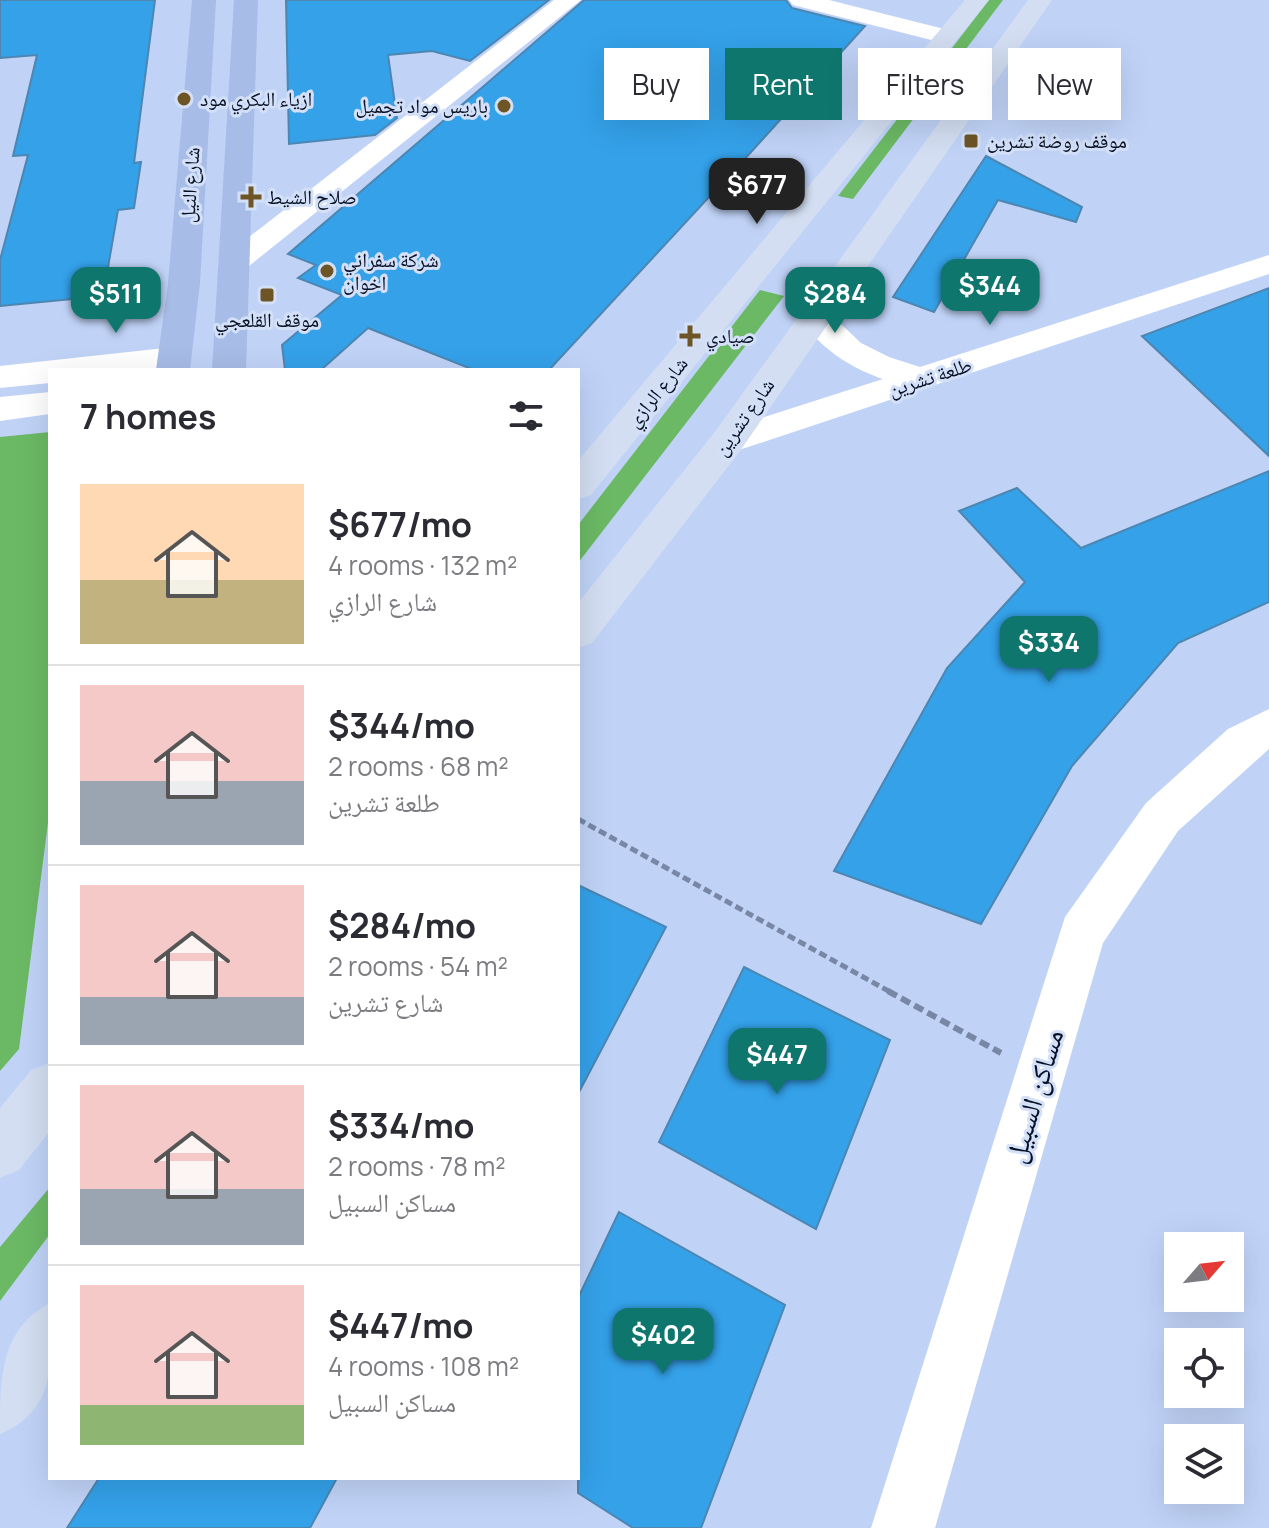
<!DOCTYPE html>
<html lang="en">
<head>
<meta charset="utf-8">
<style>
  body { margin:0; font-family:Manrope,"Noto Naskh Arabic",sans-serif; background:#f2f2f3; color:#2b2b33; height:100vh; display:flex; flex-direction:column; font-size:30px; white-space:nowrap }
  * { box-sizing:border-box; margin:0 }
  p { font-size:26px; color:#7c7c81 }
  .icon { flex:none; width:44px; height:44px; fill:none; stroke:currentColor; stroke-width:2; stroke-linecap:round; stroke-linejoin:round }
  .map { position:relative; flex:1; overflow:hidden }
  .details { position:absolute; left:48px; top:368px; width:532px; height:1112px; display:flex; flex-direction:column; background:#fff; border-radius:0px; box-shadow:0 8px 32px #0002 }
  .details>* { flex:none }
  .hud { position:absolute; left:604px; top:48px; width:544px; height:72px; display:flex; gap:16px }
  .needle { width:52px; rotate:62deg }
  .tools { position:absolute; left:1164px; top:1232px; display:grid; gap:16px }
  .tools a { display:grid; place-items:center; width:80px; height:80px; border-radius:0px; background:#fff; box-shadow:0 8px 32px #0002; font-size:40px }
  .price { position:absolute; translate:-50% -68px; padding:0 18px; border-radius:16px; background:#0f766e; color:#fff; font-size:26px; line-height:52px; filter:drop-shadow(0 2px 4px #0008) }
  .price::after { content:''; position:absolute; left:50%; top:48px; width:24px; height:18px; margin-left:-12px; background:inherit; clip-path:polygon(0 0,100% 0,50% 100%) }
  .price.active { background:#222; color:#fff }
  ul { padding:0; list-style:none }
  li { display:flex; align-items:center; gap:24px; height:200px; padding:0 32px }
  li+li { border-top:2px solid #e1e1e2 }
  li span { display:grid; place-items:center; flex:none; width:224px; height:160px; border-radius:0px; color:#555 }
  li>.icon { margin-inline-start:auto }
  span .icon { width:96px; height:96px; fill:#fffc; stroke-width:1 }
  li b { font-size:34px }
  h2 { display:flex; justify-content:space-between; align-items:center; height:96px; padding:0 32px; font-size:34px }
  .tag { padding:0 28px; border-radius:0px; background:#fff; box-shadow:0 8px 32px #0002; font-size:28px; line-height:72px }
  .tag.active { background:#0f766e; color:#fff }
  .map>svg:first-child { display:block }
</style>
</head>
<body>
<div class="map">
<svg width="1269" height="1528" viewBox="0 0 1269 1528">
  <rect width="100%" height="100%" fill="#c0d3f7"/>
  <g fill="#6bb965">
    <path d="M989,0H1003L853,199L838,196Z"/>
    <path d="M760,290L784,296L578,563V525Z"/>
    <path d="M50,432V807L19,1049L0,1071V437Z"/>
    <path d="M50,1187V1234L0,1301V1247Z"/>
  </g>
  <g fill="#34a1e9" stroke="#4d86b1" stroke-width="2">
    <path d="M0,0H155L134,163L141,162L134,208L118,210L103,296L0,306V260L28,155L13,156L37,55L0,58Z"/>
    <path d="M286,0H549L470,61L432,51L388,55L397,118L375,135L289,144Z"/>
    <path d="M584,0H786L792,8L865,26L742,162L751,165L718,200L709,197L549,370H474L368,328L321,370H285L282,345L342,295L298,278L316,265L288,254Z"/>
    <path d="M986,156L1082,207L1076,222L998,200L934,312L893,297Z"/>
    <path d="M1269,288V456L1142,336Z"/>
    <path d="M1269,471V602L1178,643L1072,766L981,924L834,871L947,668L1025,582L959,511L1017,488L1081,548Z"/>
    <path d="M578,885L666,927L578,1094Z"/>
    <path d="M744,967L890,1040L816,1229L659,1142Z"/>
    <path d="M619,1212L785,1305L701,1528H633L578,1493V1298Z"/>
    <path d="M99,1478H337L310,1528H67Z"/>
  </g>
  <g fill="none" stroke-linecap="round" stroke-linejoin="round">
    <path stroke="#7787a5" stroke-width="5" stroke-dasharray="8 4" stroke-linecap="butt" d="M578,819L892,993"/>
    <path stroke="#7787a5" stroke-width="6" stroke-dasharray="10 5" stroke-linecap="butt" d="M888,991L1001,1053"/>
    <g fill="#fff" fill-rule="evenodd">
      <path d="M554,0H581L244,270H222L218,264L222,258Z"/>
      <path d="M789,0H829L956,32L959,37L947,44L793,5Z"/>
      <path d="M1269,255V274L727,454L714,451L709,442L714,433L883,379C848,367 819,347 798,316L803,309L814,306L825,309L861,343L889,357L920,367Z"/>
      <path d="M174,347L186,350L191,358L186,366L162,370H50V383L0,388V366Z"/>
      <path d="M50,392V414L0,421V397Z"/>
      <path d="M1269,709V749L1178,831L1103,943L935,1528H871L1065,917L1146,803L1228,729Z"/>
    </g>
    <g fill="#d3def2" fill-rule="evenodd">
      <path d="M965,0H989L591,495L578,499V461Z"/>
      <path d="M1028,0H1052L740,451L592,643L578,648V603L714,433Z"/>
      <path d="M50,1063V1131L19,1170L0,1178V1108L31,1070Z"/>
      <path d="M50,1303C50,1358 60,1409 0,1434C0,1378 0,1329 50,1303Z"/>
    </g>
    <g fill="#a7bce6" fill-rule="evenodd">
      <path d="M192,0H216L200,283L190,370H156L168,283Z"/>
      <path d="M234,0H258L246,370H212Z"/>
    </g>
  </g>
  <g fill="#6d5525" stroke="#d3e0f8" stroke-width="3">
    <circle cx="184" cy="99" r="8"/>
    <circle cx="504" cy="106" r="8"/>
    <rect x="963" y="133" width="16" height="16" rx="4"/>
    <path d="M247 185h8v8h8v8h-8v8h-8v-8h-8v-8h8z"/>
    <circle cx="327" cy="271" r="8"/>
    <rect x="259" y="287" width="16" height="16" rx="4"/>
    <path d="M686 324h8v8h8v8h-8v8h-8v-8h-8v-8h8z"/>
  </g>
  <g text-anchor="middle" stroke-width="6" stroke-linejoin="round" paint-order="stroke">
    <g font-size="20" fill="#071125" stroke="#d3e0f8" text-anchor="start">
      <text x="200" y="106">ازياء البكري مود</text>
      <text x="488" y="113" text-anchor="end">باريس مواد تجميل</text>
      <text x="987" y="148">موقف روضة تشرين</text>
      <text x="267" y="204">صلاح الشيط</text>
      <text x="343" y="267">شركة سفراني<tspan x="343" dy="23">اخوان</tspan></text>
      <text x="267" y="327" text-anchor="middle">موقف القلعجي</text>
      <text x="706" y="343">صيادي</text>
    </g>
    <g font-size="20" fill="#071125" stroke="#d3e0f8">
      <text transform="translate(190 185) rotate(-86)" y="7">شارع النيل</text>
      <text transform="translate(930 377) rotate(-18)" y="7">طلعة تشرين</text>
      <text transform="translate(657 392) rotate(-51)" y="7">شارع الرازي</text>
      <text transform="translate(744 417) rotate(-55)" y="7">شارع تشرين</text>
    </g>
    <g font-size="28" fill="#071125" stroke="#d3e0f8">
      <text transform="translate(1034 1096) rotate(-73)" y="10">مساكن السبيل</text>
    </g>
  </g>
</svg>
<div class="tools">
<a><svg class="needle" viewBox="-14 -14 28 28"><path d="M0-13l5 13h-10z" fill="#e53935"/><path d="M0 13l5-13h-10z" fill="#7c7c81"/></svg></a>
<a><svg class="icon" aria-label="locate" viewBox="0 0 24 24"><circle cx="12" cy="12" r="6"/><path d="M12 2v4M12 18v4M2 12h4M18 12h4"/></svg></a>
<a><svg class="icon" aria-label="layers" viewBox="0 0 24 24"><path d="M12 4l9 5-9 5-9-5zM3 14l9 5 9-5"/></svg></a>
</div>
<b class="price active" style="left:757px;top:226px">$677</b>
<b class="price" style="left:990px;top:327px">$344</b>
<b class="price" style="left:116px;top:335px">$511</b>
<b class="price" style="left:835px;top:335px">$284</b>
<b class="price" style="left:1049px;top:684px">$334</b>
<b class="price" style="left:777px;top:1096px">$447</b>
<b class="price" style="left:663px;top:1376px">$402</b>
<div class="hud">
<a class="tag">Buy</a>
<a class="tag active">Rent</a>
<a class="tag">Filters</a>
<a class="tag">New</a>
</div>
<section class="details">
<h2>7 homes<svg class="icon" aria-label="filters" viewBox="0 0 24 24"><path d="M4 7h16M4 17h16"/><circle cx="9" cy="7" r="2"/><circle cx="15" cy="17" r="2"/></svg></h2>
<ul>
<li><span style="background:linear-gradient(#ffd9b3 60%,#c2b280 0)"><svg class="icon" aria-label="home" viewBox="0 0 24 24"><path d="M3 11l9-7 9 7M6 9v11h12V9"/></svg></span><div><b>$677/mo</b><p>4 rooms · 132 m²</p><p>شارع الرازي</p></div></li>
<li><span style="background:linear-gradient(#f6c9c9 60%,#9aa5b1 0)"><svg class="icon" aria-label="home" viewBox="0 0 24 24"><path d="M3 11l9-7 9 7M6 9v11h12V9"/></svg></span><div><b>$344/mo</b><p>2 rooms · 68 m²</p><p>طلعة تشرين</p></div></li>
<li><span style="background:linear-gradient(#f6c9c9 70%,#9aa5b1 0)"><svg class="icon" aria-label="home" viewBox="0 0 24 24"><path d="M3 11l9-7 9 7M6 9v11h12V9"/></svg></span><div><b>$284/mo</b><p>2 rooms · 54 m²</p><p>شارع تشرين</p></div></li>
<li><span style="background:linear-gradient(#f6c9c9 65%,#9aa5b1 0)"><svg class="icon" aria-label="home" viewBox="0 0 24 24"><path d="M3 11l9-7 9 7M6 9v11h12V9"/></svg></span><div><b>$334/mo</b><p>2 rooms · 78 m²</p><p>مساكن السبيل</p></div></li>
<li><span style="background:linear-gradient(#f6c9c9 75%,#8fb573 0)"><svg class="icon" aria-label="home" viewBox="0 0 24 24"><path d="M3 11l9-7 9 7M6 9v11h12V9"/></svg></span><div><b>$447/mo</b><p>4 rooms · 108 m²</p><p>مساكن السبيل</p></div></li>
</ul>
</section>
</div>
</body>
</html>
